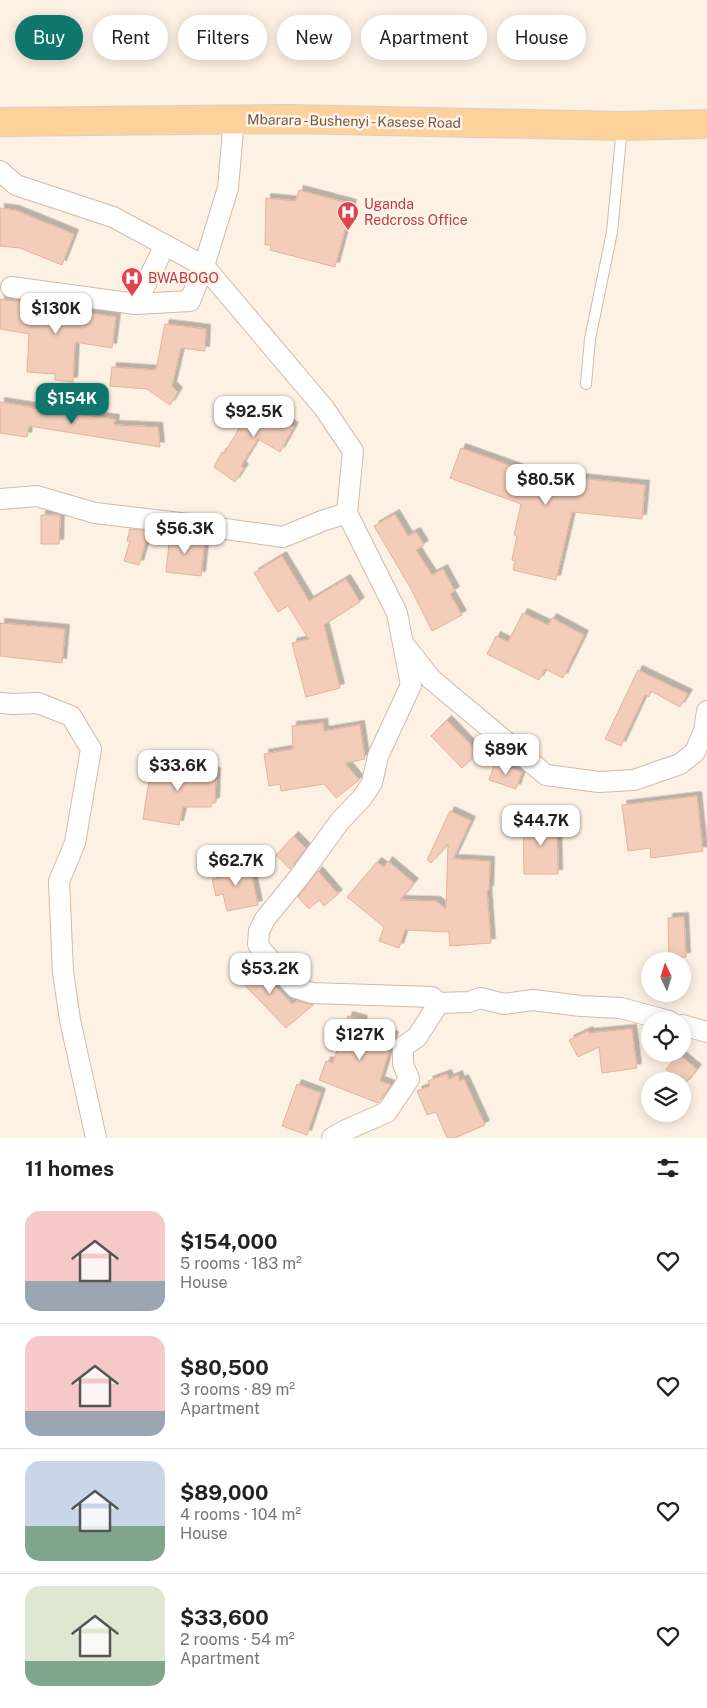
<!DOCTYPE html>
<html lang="en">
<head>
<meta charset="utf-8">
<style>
  body { margin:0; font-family:"Public Sans",sans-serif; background:#f2f2f2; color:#222; height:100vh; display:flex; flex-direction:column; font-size:19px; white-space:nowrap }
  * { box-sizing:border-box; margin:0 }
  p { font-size:16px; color:#767676 }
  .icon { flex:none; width:28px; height:28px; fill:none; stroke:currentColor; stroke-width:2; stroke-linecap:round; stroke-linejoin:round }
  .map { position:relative; height:1138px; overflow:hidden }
  .panel { display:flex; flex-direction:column; background:#fff; flex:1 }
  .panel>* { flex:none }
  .banner { position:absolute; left:15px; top:15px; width:678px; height:45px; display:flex; gap:10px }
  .needle { width:32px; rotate:356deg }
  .controls { position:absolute; left:641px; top:952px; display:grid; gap:10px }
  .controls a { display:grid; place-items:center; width:50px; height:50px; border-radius:50%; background:#fff; box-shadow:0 2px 12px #0003; font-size:25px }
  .price { position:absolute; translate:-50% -42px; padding:0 11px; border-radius:10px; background:#fff; color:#222; font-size:16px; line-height:32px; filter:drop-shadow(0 1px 2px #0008) }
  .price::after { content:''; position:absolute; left:50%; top:30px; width:15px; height:11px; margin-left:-8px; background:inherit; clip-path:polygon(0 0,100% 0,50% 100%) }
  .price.active { background:#0f766e; color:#fff }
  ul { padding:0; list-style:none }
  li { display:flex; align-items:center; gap:15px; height:125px; padding:0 25px }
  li+li { border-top:1px solid #e0e0e0 }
  li span { display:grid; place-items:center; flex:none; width:140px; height:100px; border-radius:15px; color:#555 }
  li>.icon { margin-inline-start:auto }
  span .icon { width:60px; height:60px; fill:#fffc; stroke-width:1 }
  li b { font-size:21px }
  h2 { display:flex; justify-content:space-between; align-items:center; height:60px; padding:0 25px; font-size:21px }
  .tag { padding:0 18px; border-radius:22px; background:#fff; box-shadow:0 2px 12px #0003; font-size:18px; line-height:45px }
  .tag.active { background:#0f766e; color:#fff }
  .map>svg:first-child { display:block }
</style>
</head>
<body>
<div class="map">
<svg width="707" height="1138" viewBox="0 0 707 1138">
  <defs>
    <filter id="shadow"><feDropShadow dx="4.5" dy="-4.5" stdDeviation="0" flood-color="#0004"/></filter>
  </defs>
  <rect width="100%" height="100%" fill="#fdf1e3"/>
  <g fill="#f3cdba" stroke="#e6b29a" filter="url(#shadow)">
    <path d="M299,190L352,204L335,267L270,250L271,245H265L266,198L296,201Z"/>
    <path d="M0,208L15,210L74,234L62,265L20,248L0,246Z"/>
    <path d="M0,299L116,317L112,348L75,342L73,382L55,380V374L27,372L29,334L0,329Z"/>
    <path d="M165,324L206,329L205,351L181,348L172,386L178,392L170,405L147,389L110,386L112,367L156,370Z"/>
    <path d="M0,402L31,407V408L115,419L114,425L158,427L160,447L29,426L27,437L0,433Z"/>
    <path d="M254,403L261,407L264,403L283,414L280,418L294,427L280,452L258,439L241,466L244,468L235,482L214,467L222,452L224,454Z"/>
    <path d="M461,448L531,473L645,485L642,519L572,512L556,580L513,570L515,561L512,560L517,536L514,535L521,504L450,478Z"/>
    <path d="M395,514L408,536L416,532L424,545L416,550L432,575L443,569L455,591L450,594L462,615L432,631L410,587L374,526Z"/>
    <path d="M41,515H60L59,544H41Z"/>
    <path d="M130,529L149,531L139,565L124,561L130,541H127Z"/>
    <path d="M170,534L205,538L201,576L166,572Z"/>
    <path d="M282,556L309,601L346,579L360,602L324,625L340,688L306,697L292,643L309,639L288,606L278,612L254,573Z"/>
    <path d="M523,613L548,625L552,618L584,635L563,678L545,669L539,680L487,654L496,636L508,642Z"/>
    <path d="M0,623L65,629L62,663L0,656Z"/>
    <path d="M638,670L688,694L680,707L651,691L649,697L645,695L621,746L605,739Z"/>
    <path d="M447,720L479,753L462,768L431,736Z"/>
    <path d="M323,723L324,731L360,725L365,759L345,763L359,780L336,798L324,784L281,791L280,784L269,786L264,754L293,749L292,726Z"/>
    <path d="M495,763L522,772L516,789L489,780Z"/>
    <path d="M180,764L203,765V771L216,772L215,802L212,803L211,807H183L179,825L143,819L151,768L179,772Z"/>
    <path d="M697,796L703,851L651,858L650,848L628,851L622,805Z"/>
    <path d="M450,811L471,821L453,859L490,861L489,890H487L491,943L450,946L449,932L405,930L399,948L379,941L384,927L347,897L377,862L384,867L388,861L414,883L400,900L436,901L446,909L448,844L431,863L427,860Z"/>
    <path d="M523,820H557L558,874H524Z"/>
    <path d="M294,836L306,848L290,869L276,855Z"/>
    <path d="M249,863L258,905L227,911L223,894L216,896L212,879L220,878L218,869Z"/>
    <path d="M318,871L338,894L324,906L319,900L309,909L298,897Z"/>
    <path d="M684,917L686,957L669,958L668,918Z"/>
    <path d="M249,959L292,1004L297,1001L313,1005L286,1028L234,974Z"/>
    <path d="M348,1016L363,1020L361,1026L394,1036L380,1081L391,1085L378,1103L319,1080L326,1061L333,1063Z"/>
    <path d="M630,1029H632L637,1068L602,1073L599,1047L578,1057L569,1040L588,1031L589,1033Z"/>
    <path d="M679,1054L697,1069L685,1084L666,1069Z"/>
    <path d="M447,1074L449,1079L458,1075L460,1081L464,1079L485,1125L455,1138H447L436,1112L427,1115L417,1091L430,1086L428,1081Z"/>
    <path d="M297,1084L321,1093L307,1135L282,1126Z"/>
  </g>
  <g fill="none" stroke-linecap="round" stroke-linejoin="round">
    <g stroke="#d0baac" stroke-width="12">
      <path id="lane" d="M586,384L590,339L612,232L622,127"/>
    </g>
    <g stroke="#d0baac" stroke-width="22">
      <g id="street">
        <path d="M0,171L16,185L113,217L204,266L324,408L353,451L347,513L397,613L411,685L378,756L372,783L362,798L340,821L300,876L265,919L259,931L258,944L263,952L296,988L312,993L432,997L439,1003L469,1002L480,998L504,1004L533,1000L581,1006L621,1008L669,1021"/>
        <path d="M11,287L136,304L190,301L204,266L228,188L234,119"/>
        <path d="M136,304L165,245"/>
        <path d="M0,499L37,496L95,513L197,525L283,537L322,521L347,513"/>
        <path d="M406,647L431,679L546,775L599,782L634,780L680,764L695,752L704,731L707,711"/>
        <path d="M0,703L13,704L38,703L71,716L91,749L75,843L59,881L63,972L70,1020L96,1138"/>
        <path d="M682,1025L707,1032"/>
        <path d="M332,1138L344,1131L387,1112L409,1079L403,1064V1047L417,1037L439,1003"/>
      </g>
    </g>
    <g stroke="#d8cfcc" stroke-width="30">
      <path id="primary" d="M0,122L290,119L622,126L707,124"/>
    </g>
    <use href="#lane" stroke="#fff" stroke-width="10"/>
    <use href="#street" stroke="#fff" stroke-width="20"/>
    <use href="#primary" stroke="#fdd19a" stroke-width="28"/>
  </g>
  <defs>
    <g id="hospital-pin" transform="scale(1.125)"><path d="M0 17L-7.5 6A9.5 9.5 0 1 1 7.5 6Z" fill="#e0444e" stroke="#fff5ea"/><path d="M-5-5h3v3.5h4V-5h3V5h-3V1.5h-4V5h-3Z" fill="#fff"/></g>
  </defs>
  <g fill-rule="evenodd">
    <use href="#hospital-pin" x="348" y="212"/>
    <use href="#hospital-pin" x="132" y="278"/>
  </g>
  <g text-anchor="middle" stroke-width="5" stroke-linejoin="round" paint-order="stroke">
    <g font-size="14" fill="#755548" stroke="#fff5ea">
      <text transform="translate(354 121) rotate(1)" y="5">Mbarara - Bushenyi - Kasese Road</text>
    </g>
    <g font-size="14" fill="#be3a42" stroke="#fff5ea" text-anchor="start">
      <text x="364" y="209">Uganda<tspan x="364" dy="16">Redcross Office</tspan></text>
      <text x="148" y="283">BWABOGO</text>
    </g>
  </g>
</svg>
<div class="controls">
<a><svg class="needle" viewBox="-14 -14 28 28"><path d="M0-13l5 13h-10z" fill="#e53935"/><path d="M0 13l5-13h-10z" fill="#767676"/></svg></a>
<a><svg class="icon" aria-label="locate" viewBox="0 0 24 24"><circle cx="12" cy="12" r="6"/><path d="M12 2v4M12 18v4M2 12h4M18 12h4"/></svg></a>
<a><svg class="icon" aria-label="layers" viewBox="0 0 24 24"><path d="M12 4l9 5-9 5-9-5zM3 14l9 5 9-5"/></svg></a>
</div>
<b class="price" style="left:56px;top:335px">$130K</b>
<b class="price active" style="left:72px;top:425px">$154K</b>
<b class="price" style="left:254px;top:438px">$92.5K</b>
<b class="price" style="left:546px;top:506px">$80.5K</b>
<b class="price" style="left:185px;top:555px">$56.3K</b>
<b class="price" style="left:506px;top:776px">$89K</b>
<b class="price" style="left:178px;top:792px">$33.6K</b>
<b class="price" style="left:541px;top:847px">$44.7K</b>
<b class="price" style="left:236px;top:887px">$62.7K</b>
<b class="price" style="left:270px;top:995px">$53.2K</b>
<b class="price" style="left:360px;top:1061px">$127K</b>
<div class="banner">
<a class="tag active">Buy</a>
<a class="tag">Rent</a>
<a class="tag">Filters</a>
<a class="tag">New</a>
<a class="tag">Apartment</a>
<a class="tag">House</a>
</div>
</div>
<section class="panel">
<h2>11 homes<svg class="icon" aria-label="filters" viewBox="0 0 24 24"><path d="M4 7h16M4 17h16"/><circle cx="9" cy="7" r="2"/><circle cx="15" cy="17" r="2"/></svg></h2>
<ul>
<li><span style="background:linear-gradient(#f6c9c9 70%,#9aa5b1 0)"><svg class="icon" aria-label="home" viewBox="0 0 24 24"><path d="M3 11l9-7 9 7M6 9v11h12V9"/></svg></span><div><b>$154,000</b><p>5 rooms · 183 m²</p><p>House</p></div><svg class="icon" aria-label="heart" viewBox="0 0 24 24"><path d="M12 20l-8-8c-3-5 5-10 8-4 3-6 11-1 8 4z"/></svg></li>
<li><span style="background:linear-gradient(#f6c9c9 75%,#9aa5b1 0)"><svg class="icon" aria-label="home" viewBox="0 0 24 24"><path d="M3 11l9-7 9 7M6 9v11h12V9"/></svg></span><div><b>$80,500</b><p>3 rooms · 89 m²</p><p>Apartment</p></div><svg class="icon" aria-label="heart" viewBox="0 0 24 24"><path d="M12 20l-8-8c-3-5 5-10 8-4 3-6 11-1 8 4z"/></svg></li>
<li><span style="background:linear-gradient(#c9d6e8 65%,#7fa58c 0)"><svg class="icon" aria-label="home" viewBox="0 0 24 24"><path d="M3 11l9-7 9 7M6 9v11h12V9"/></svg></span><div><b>$89,000</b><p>4 rooms · 104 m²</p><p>House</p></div><svg class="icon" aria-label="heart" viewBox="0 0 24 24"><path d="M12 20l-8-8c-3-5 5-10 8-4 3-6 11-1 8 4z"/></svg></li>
<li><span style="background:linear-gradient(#dfe7d0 75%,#7fa58c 0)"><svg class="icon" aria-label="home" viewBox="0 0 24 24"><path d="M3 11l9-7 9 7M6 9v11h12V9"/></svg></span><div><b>$33,600</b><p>2 rooms · 54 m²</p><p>Apartment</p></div><svg class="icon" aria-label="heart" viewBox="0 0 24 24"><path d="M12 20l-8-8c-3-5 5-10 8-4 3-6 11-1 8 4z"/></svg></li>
</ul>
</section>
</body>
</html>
